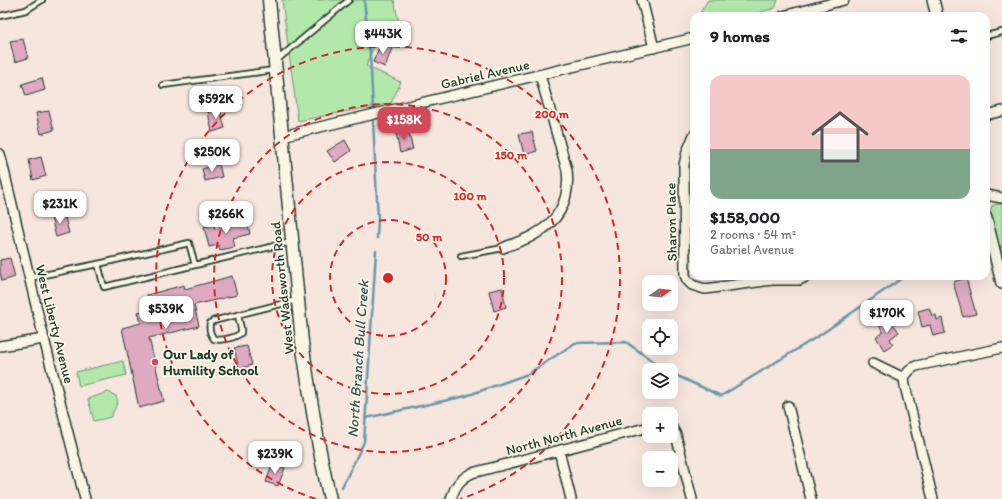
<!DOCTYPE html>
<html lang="en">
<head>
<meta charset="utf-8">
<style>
  body { margin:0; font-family:Itim,sans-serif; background:#f2f2f2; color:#202124; height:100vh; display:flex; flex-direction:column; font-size:15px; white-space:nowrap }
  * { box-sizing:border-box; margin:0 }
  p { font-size:13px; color:#757577 }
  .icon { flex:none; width:22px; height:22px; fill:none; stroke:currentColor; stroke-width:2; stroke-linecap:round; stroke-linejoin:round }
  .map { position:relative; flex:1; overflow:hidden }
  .sheet { position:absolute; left:690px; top:12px; width:300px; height:268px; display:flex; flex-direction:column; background:#fff; border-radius:12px; box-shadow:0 4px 16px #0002 }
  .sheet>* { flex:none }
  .needle { width:26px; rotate:76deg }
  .tools { position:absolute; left:642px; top:275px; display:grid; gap:8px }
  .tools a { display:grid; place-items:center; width:36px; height:36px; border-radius:8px; background:#fff; box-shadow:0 4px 16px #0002; font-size:20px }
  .price { position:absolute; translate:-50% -34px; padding:0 9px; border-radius:8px; background:#fff; color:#222; font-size:13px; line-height:26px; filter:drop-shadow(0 1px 2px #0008) }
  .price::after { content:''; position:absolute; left:50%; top:24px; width:12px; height:9px; margin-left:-6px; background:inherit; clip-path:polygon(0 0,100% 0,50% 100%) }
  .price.selected { background:#d1495b; color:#fff }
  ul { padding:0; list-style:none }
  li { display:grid; align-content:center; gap:8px; height:212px; padding:0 20px }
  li+li { border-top:1px solid #e0e0e0 }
  li span { display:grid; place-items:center; height:124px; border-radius:12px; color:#555 }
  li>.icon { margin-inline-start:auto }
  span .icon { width:72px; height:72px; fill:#fffc; stroke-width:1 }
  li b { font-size:17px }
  h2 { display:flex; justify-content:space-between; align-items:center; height:48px; padding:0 20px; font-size:17px }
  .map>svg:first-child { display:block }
</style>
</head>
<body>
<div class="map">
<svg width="1002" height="499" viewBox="0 0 1002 499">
  <rect width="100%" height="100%" fill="#f6e6de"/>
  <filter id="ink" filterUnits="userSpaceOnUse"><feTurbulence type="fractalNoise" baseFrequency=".025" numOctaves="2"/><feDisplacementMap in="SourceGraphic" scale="8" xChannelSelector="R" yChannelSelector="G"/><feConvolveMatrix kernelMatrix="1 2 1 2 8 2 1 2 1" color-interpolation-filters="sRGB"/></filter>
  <g filter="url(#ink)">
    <g fill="#b2e9ab" stroke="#689370">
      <path d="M282,0H394L402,38L376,41L366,66L401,82L391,103L298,121Z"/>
      <path d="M708,0H778L775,8L748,16H698Z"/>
      <path d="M997,204H1002V259L990,211L992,206Z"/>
      <path d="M123,361L126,375L79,386L76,372Z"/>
      <path d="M108,392L116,396L118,401L111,417L94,421L88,399Z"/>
    </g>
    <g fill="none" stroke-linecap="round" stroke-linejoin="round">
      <g stroke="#6a97ab" stroke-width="2.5">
        <path d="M364,0L370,54L373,108"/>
        <path d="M373,121L378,219L377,238"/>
        <path d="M1000,247L1002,246"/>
        <path d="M986,249H987"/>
        <path d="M671,373L721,396L820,335L905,276"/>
        <path d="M366,418L466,396L528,374L575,343L626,342L665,370"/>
        <path d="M342,487L364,442L376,251"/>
      </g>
    </g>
    <g fill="#dea9c1" stroke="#1f3d34">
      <path d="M23,39L28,58L15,62L10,41Z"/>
      <path d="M381,43L392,48L385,67L373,62Z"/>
      <path d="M42,78L45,90L26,96L22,84Z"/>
      <path d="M220,109L225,128L212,132L208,112Z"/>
      <path d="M49,111L54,130L41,134L36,113Z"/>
      <path d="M408,130L413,149L400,153L396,133Z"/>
      <path d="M532,132L537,151L524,155L519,134Z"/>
      <path d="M345,140L351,151L335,162L327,151Z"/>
      <path d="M41,157L46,176L33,180L29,160Z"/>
      <path d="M219,164L222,177L205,181L202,169Z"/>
      <path d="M64,214L69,233L56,237L51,217Z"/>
      <path d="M247,221L250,234L233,238L235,247L220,250L218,245L209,247L204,227L214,224L215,229Z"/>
      <path d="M10,258L15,277L2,281L0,272V260Z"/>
      <path d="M232,276L237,295L194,305L199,326L149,338L164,401L139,408L122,328L141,323L138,312L150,310L147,295L184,285L185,289Z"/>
      <path d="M966,278L976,314L963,317L953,282Z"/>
      <path d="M502,288L506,307L494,311L489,291Z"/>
      <path d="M929,308L932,316L936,315L937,320L942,318L945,333L933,336L930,325L922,327L918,311Z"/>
      <path d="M889,318L899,332L890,339L893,344L884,350L876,337L883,332L879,325Z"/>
      <path d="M247,346L252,365L239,369L234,348Z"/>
      <path d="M273,463L285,468L278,486L266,482Z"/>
    </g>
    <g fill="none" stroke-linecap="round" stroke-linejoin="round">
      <g stroke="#1f3d34" stroke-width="8">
        <g id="service">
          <path d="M0,16L26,10L42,0"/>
          <path d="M986,36L1002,32"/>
          <path d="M277,60L349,0"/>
          <path d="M163,85L274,70"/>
          <path d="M461,256L503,248"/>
          <path d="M98,264L104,287L195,265"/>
          <path d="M29,278L98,264L189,243L195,265L291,242"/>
          <path d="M238,315L241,329V333C235,338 221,341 214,339C210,334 209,328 210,323L213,321L297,300"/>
        </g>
      </g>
      <g stroke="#1f3d34" stroke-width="12">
        <g id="minor">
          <path d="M642,0L654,48"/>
          <path d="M783,16L844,0"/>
          <path d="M986,115L1002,111"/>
          <path d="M694,135L687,152L684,165L685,275L687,280L692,285L705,289L772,280H799L808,276"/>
          <path d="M282,136L694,38"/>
          <path d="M0,154L44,339L85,499"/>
          <path d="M986,195L1002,198"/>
          <path d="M503,248C514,243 527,240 537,233C561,219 570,197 567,170L540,75"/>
          <path d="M0,346L44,339"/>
          <path d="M873,363L904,378"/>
          <path d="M904,378L905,386L933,499"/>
          <path d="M904,378C907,372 910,369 916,366L1002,348"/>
          <path d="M788,406L811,499"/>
          <path d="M671,426L676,435L692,499"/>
          <path d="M559,451L571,499"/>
          <path d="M451,499C455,486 460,479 472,473L649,427"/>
        </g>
      </g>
      <g stroke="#1f3d34" stroke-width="14">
        <g id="tertiary">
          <path d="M933,0L937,16"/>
          <path d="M986,218L1002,283"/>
        </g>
      </g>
      <g stroke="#1f3d34" stroke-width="15">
        <path id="secondary" d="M269,0L302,342C310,395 318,448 330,499"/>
      </g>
      <use href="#service" stroke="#fcf5e5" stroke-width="4.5"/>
      <use href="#minor" stroke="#fcf5e5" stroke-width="9"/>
      <use href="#tertiary" stroke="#fcf5e5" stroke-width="11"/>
      <use href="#secondary" stroke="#fcf5e5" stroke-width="12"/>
    </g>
  </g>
  <g fill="none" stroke="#d62828" stroke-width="2" stroke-dasharray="7 5">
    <circle cx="388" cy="278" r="58"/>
    <circle cx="388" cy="278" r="116"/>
    <circle cx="388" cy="278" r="174"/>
    <path d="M316 499A232 232 0 1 1 460 499"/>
  </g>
  <circle fill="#d1495b" stroke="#fcf5e5" stroke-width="1.5" cx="155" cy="362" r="4"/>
  <g text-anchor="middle" stroke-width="3.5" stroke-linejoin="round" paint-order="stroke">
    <g font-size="14" fill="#1f3d34" stroke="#fcf5e5">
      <text transform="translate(485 74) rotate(-13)" y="5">Gabriel Avenue</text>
      <text transform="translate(671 222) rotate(-91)" y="5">Sharon Place</text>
      <text transform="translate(282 288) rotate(-96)" y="5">West Wadsworth Road</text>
      <text transform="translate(55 324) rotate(76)" y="5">West Liberty Avenue</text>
      <text transform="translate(564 435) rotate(-15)" y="5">North North Avenue</text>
    </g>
    <g font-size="14" font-weight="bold" fill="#1f3d34" stroke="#fcf5e5" text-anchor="start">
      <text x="163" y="359">Our Lady of<tspan x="163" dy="16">Humility School</tspan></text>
    </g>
    <g font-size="15" font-style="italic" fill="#385b5c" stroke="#fcf5e5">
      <text transform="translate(358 359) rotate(-86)" y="5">North Branch Bull Creek</text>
    </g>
  </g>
  <circle cx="388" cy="278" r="6" fill="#d62828" stroke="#fcf5e5" stroke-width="2"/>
  <g font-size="12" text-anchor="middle" font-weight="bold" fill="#d62828" stroke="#fcf5e5" stroke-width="3.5" stroke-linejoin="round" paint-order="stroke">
    <text x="552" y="118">200 m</text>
    <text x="511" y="159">150 m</text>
    <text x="470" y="200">100 m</text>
    <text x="429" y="241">50 m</text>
  </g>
</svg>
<div class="tools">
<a><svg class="needle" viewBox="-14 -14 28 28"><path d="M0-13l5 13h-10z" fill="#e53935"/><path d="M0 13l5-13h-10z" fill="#757577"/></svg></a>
<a><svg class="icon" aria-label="locate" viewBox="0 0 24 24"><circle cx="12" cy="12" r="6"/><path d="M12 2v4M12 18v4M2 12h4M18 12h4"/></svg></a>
<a><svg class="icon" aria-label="layers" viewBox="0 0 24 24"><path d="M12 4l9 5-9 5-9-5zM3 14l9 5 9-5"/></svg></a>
<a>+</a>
<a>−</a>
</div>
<b class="price" style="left:383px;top:55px">$443K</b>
<b class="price" style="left:216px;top:120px">$592K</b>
<b class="price selected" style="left:404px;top:141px">$158K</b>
<b class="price" style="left:212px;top:173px">$250K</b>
<b class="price" style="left:60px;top:225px">$231K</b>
<b class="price" style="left:226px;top:235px">$266K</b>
<b class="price" style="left:166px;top:330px">$539K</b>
<b class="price" style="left:887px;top:334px">$170K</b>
<b class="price" style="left:275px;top:475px">$239K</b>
<section class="sheet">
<h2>9 homes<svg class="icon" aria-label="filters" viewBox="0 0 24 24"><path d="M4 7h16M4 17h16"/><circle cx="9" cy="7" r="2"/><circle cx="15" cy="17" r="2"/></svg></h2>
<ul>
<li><span style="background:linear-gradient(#f6c9c9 60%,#7fa58c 0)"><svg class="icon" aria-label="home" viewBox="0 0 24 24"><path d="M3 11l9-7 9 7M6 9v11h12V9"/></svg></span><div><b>$158,000</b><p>2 rooms · 54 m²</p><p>Gabriel Avenue</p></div></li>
</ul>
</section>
</div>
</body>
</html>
